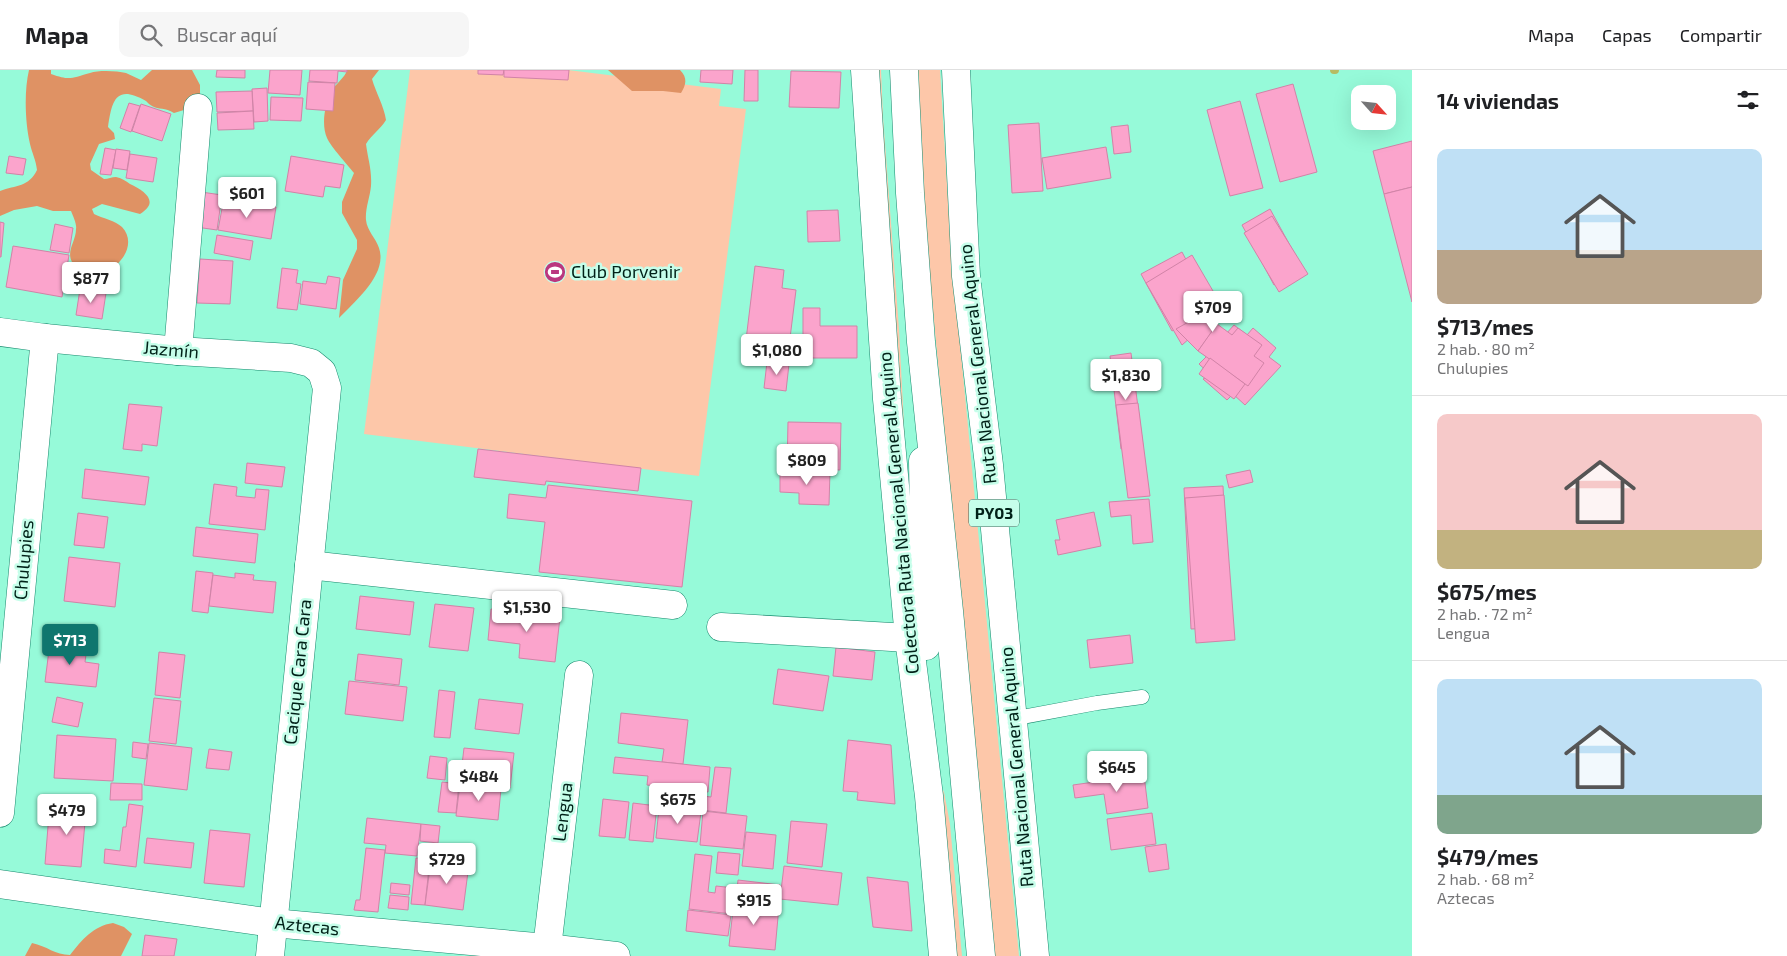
<!DOCTYPE html>
<html lang="es">
<head>
<meta charset="utf-8">
<style>
  body { margin:0; font-family:"Exo 2",sans-serif; background:#f6f6f6; color:#202124; height:100vh; display:flex; flex-direction:column; font-size:19px; white-space:nowrap }
  * { box-sizing:border-box; margin:0 }
  p { font-size:16px; color:#757577 }
  .icon { flex:none; width:28px; height:28px; fill:none; stroke:currentColor; stroke-width:2; stroke-linecap:round; stroke-linejoin:round }
  .map { position:relative; flex:1; overflow:hidden }
  .drawer { display:flex; flex-direction:column; background:#fff; width:375px }
  .drawer>* { flex:none }
  .needle { width:32px; rotate:117deg }
  .buttons { position:absolute; left:1351px; top:15px; display:grid; gap:10px }
  .buttons a { display:grid; place-items:center; width:45px; height:45px; border-radius:10px; background:#fff; box-shadow:0 5px 20px #0002; font-size:25px }
  .price { position:absolute; translate:-50% -42px; padding:0 11px; border-radius:5px; background:#fff; color:#222; font-size:16px; line-height:32px; filter:drop-shadow(0 1px 2px #0008) }
  .price::after { content:''; position:absolute; left:50%; top:30px; width:15px; height:11px; margin-left:-8px; background:inherit; clip-path:polygon(0 0,100% 0,50% 100%) }
  .price.selected { background:#0f766e; color:#fff }
  ul { padding:0; list-style:none }
  li { display:grid; align-content:center; gap:10px; height:265px; padding:0 25px }
  li+li { border-top:1px solid #e0e0e0 }
  li span { display:grid; place-items:center; height:155px; border-radius:10px; color:#555 }
  li>.icon { margin-inline-start:auto }
  span .icon { width:90px; height:90px; fill:#fffc; stroke-width:1 }
  li b { font-size:21px }
  h2 { display:flex; justify-content:space-between; align-items:center; height:60px; padding:0 25px; font-size:21px }
  header { display:flex; align-items:center; gap:30px; box-sizing:border-box; height:70px; padding:0 25px; background:#fff; border-bottom:1px solid #e0e0e0 }
  header strong { font-size:24px }
  nav { display:flex; gap:28px; margin-inline-start:auto; font-size:18px }
  .search { width:350px; height:45px; background:#f6f6f6; display:flex; align-items:center; gap:12px; box-sizing:border-box; padding:0 18px; border-radius:10px; color:#757577; font-size:19px }
  main { display:flex; flex:1; min-height:0 }
  .map>svg:first-child { display:block }
</style>
</head>
<body>
<header>
<strong>Mapa</strong>
<div class="search"><svg class="icon" aria-label="search" viewBox="0 0 24 24"><circle cx="10" cy="10" r="6"/><path d="M15 15l6 6"/></svg>Buscar aquí</div>
<nav><a>Mapa</a><a>Capas</a><a>Compartir</a></nav>
</header>
<main>
<div class="map">
<svg width="1412" height="886" viewBox="0 0 1412 886">
  <rect width="100%" height="100%" fill="#96fad9"/>
  <g fill="#fdc7a9">
    <path d="M410,0H568L721,19L719,36L746,39L699,406L364,364Z"/>
    <path d="M875,0H881L883,47L899,259L907,413Z"/>
    <path d="M916,0H940L951,180L1019,886H995L927,179Z"/>
    <path d="M943,720L944,722L950,754L962,886H955Z"/>
  </g>
  <g fill="#df9264">
    <path d="M29,0H51V4C71,11 71,8 90,3C99,0 117,1 126,3C131,5 136,8 141,10L152,0H192L200,15V25L184,40L174,43C165,37 159,40 152,36C150,35 148,33 146,31C116,14 112,30 108,57L114,63L115,69L99,74L90,94L91,100L104,109C108,109 112,107 116,107C121,108 126,111 130,114C145,121 160,132 140,144L102,134L92,139L94,144C102,148 116,151 122,157C147,184 89,227 72,192C66,181 76,171 76,159C77,154 73,146 71,141H53L37,136L14,140L0,146V121C16,115 29,117 37,100C36,90 32,83 30,74C25,52 24,21 29,0Z"/>
    <path d="M347,0H379L372,9C376,23 384,36 386,50C380,60 372,64 366,74C368,90 372,99 371,116C370,127 365,139 366,150C367,161 376,168 379,178C388,204 355,231 339,248L343,210L357,179V170L342,143V132L354,103C347,94 331,77 327,68C321,54 325,35 331,22C335,14 345,8 347,0Z"/>
    <path d="M608,0H680C688,8 686,15 681,23L663,21H632Z"/>
    <path d="M113,853L124,857L132,864L121,886H25L32,873C47,876 55,885 70,885C82,870 93,856 113,853Z"/>
  </g>
  <g fill="none" stroke-linecap="round" stroke-linejoin="round">
    <path stroke="#b7bb62" stroke-width="8" d="M1334,0H1335"/>
  </g>
  <g fill="#fba4cc" stroke="#d183a7">
    <path d="M217,0H245V8L216,7Z"/>
    <path d="M270,0H302L300,25L268,23Z"/>
    <path d="M310,0H347V2L338,1L337,13L309,11Z"/>
    <path d="M478,0H504L503,5L478,4Z"/>
    <path d="M504,0H569L568,10L504,7Z"/>
    <path d="M701,0H733L732,14L700,12Z"/>
    <path d="M745,0H758V31H744Z"/>
    <path d="M791,1L841,2L839,38L789,37Z"/>
    <path d="M308,12L335,13L333,41L306,39Z"/>
    <path d="M1293,14L1317,102L1280,112L1256,24Z"/>
    <path d="M267,18L268,51L254,52L252,19Z"/>
    <path d="M252,21L253,41L217,42L216,22Z"/>
    <path d="M271,27L303,28L301,51L270,50Z"/>
    <path d="M1240,31L1263,118L1230,126L1207,40Z"/>
    <path d="M129,33L140,36L131,62L120,58Z"/>
    <path d="M141,34L171,44L162,71L132,61Z"/>
    <path d="M253,41L254,59L218,60L217,43Z"/>
    <path d="M1039,53L1043,121L1012,123L1008,55Z"/>
    <path d="M1128,55L1131,82L1114,84L1111,57Z"/>
    <path d="M1412,71V117L1384,124L1373,81Z"/>
    <path d="M1106,77L1111,108L1047,119L1042,88Z"/>
    <path d="M105,78L116,80L111,105L100,104Z"/>
    <path d="M116,79L130,81L127,100L113,98Z"/>
    <path d="M130,84L157,88L153,112L126,108Z"/>
    <path d="M9,86L26,89L23,105L6,103Z"/>
    <path d="M291,86L344,95L340,118L325,116L323,127L285,121Z"/>
    <path d="M1412,117V232L1384,124Z"/>
    <path d="M201,122L222,125L217,160L196,157Z"/>
    <path d="M224,128L276,137L271,169L218,160Z"/>
    <path d="M1270,139L1303,199L1274,215L1242,155Z"/>
    <path d="M838,140L840,171L808,172L807,141Z"/>
    <path d="M1272,146L1308,204L1279,222L1244,163Z"/>
    <path d="M0,152L4,153L1,187H0Z"/>
    <path d="M55,154L73,158L69,183L50,180Z"/>
    <path d="M217,165L253,171L250,190L214,183Z"/>
    <path d="M13,176L69,185L62,227L6,217Z"/>
    <path d="M1182,182L1212,239L1172,261L1141,204Z"/>
    <path d="M1192,185L1227,245L1214,252L1226,264L1234,255L1247,265L1253,258L1276,278L1269,287L1281,296L1245,335L1233,324L1227,330L1203,309L1211,305L1199,294L1206,287L1190,268L1182,275L1146,213Z"/>
    <path d="M200,189L233,191L230,234L197,233Z"/>
    <path d="M755,196L784,200L782,218L796,220L789,276L746,270Z"/>
    <path d="M282,198L298,200L296,213L301,214L297,240L277,238Z"/>
    <path d="M328,206L340,208L336,239L300,234L303,211L326,214Z"/>
    <path d="M80,219L106,223L102,249L76,245Z"/>
    <path d="M803,238H820V256H857V288H803Z"/>
    <path d="M1201,245L1214,259L1198,281L1176,259Z"/>
    <path d="M1217,254L1232,265L1238,258L1262,275L1254,286L1264,293L1248,316L1198,281Z"/>
    <path d="M1131,283L1143,376L1121,379L1110,286Z"/>
    <path d="M1210,288L1245,314L1234,329L1199,304Z"/>
    <path d="M767,292L789,294L786,321L764,318Z"/>
    <path d="M1138,333L1150,426L1128,428L1116,335Z"/>
    <path d="M129,334L162,337L157,376L142,374V381L123,379Z"/>
    <path d="M788,352L841,353L840,400L787,399Z"/>
    <path d="M478,379L641,398L638,421L546,411L545,415L474,407Z"/>
    <path d="M247,393L285,397L282,417L245,413Z"/>
    <path d="M85,399L149,407L145,435L82,428Z"/>
    <path d="M780,400L830,401L829,435L799,434V423L780,422Z"/>
    <path d="M1250,400L1253,412L1229,418L1226,405Z"/>
    <path d="M214,414L237,417L236,426L255,428L256,419L269,420L265,460L209,454Z"/>
    <path d="M548,415L692,431L682,517L539,502L545,452L507,448L509,424L546,428Z"/>
    <path d="M1223,416L1230,557L1191,559L1184,418Z"/>
    <path d="M1224,425L1235,570L1196,573L1185,428Z"/>
    <path d="M1149,429L1153,472L1133,474L1131,445L1111,447L1109,432Z"/>
    <path d="M1094,442L1101,476L1058,485L1055,470H1060L1056,450Z"/>
    <path d="M78,443L108,447L104,478L74,475Z"/>
    <path d="M196,457L258,464L255,493L193,486Z"/>
    <path d="M69,487L120,493L115,537L64,531Z"/>
    <path d="M196,501L213,503L208,543L192,541Z"/>
    <path d="M235,503L254,505L253,510L276,512L273,543L209,536L213,505L235,508Z"/>
    <path d="M360,526L414,532L410,565L356,559Z"/>
    <path d="M435,534L474,538L468,581L429,577Z"/>
    <path d="M491,539L560,547L555,592L519,588L520,574L488,570Z"/>
    <path d="M1130,565L1133,593L1090,598L1087,570Z"/>
    <path d="M50,572L87,577L85,592L99,594L96,617L45,612Z"/>
    <path d="M836,577L875,582L872,610L833,606Z"/>
    <path d="M159,582L185,585L180,628L155,625Z"/>
    <path d="M358,584L402,589L399,615L355,610Z"/>
    <path d="M778,599L829,606L823,641L773,634Z"/>
    <path d="M349,611L407,617L403,651L345,644Z"/>
    <path d="M439,620L455,622L450,668L434,667Z"/>
    <path d="M57,627L83,633L78,657L52,652Z"/>
    <path d="M154,628L181,631L176,674L149,671Z"/>
    <path d="M479,629L523,634L519,664L475,659Z"/>
    <path d="M621,643L688,650L683,694L662,692L664,679L618,673Z"/>
    <path d="M57,665L116,669L113,711L54,708Z"/>
    <path d="M848,670L891,675L895,734L857,730L858,722L843,721Z"/>
    <path d="M133,672L148,674L146,689L132,687Z"/>
    <path d="M149,673L192,678L187,720L144,715Z"/>
    <path d="M464,678L514,683L510,718L460,712Z"/>
    <path d="M209,679L232,682L229,700L206,698Z"/>
    <path d="M430,686L447,688L445,710L427,708Z"/>
    <path d="M615,687L710,697L708,722L647,715L648,706L613,703Z"/>
    <path d="M715,697L731,698L726,743L676,737L678,723L711,727Z"/>
    <path d="M1144,705L1148,738L1107,744L1104,724L1075,728L1073,715Z"/>
    <path d="M442,712L459,714L456,743L438,742Z"/>
    <path d="M111,713L142,714V730H110Z"/>
    <path d="M460,714L501,719L498,750L456,746Z"/>
    <path d="M71,728L87,730L81,797L45,794L49,744L69,746Z"/>
    <path d="M603,729L629,732L625,768L599,766Z"/>
    <path d="M633,733L657,736L653,772L629,770Z"/>
    <path d="M129,734L143,736L136,797L104,793L105,779L120,781L123,757H126Z"/>
    <path d="M659,738L701,742L697,772L656,768Z"/>
    <path d="M703,741L747,746L743,779L700,775Z"/>
    <path d="M1152,743L1156,774L1111,780L1107,749Z"/>
    <path d="M367,748L421,754L417,786L385,783L386,775L364,773Z"/>
    <path d="M791,751L827,754L822,797L787,793Z"/>
    <path d="M421,754L440,756L438,773L420,771Z"/>
    <path d="M210,760L250,764L244,817L204,813Z"/>
    <path d="M746,762L776,765L773,799L742,796Z"/>
    <path d="M147,768L194,773L191,798L144,793Z"/>
    <path d="M1166,774L1169,799L1149,802L1145,777Z"/>
    <path d="M366,778L385,780L378,842L354,840L356,830H360Z"/>
    <path d="M718,782L740,784L738,805L716,803Z"/>
    <path d="M695,784L712,786L708,822L715,823L716,816L735,818L732,844L689,839Z"/>
    <path d="M416,788L430,789L425,835L411,834Z"/>
    <path d="M431,790L469,794L463,840L425,835Z"/>
    <path d="M784,796L842,803L838,835L780,829Z"/>
    <path d="M867,807L908,812L912,861L873,857Z"/>
    <path d="M738,810L780,815L778,835L736,830Z"/>
    <path d="M391,813L410,815L409,825L390,823Z"/>
    <path d="M390,825L409,827L408,840L388,838Z"/>
    <path d="M734,831L779,836L775,880L729,876Z"/>
    <path d="M688,840L731,845L728,866L686,861Z"/>
    <path d="M145,865L177,869L174,886H142Z"/>
  </g>
  <g fill="none" stroke-linecap="round" stroke-linejoin="round">
    <g stroke="#16896d" stroke-width="15">
      <path id="lane" d="M1012,649L1097,633L1142,627"/>
    </g>
    <g stroke="#16896d" stroke-width="29">
      <g id="street">
        <path d="M0,262L45,268L178,281L291,288L311,293L322,302L327,318L270,886"/>
        <path d="M178,281L198,38"/>
        <path d="M309,495L673,535"/>
        <path d="M721,557L909,568"/>
        <path d="M0,743L45,268"/>
        <path d="M0,814L273,853L547,878L616,886"/>
        <path d="M547,878L579,605"/>
      </g>
    </g>
    <g stroke="#16896d" stroke-width="29">
      <g id="primary">
        <path d="M865,0L887,329L909,568L929,726L943,886"/>
        <path d="M923,391L926,576"/>
      </g>
    </g>
    <g stroke="#16896d" stroke-width="29">
      <g id="highway">
        <path d="M904,0L910,123L921,272L949,541L981,886"/>
        <path d="M956,0L966,206L989,395L1035,886"/>
      </g>
    </g>
    <use href="#lane" stroke="#fff" stroke-width="14"/>
    <use href="#street" stroke="#fff" stroke-width="28"/>
    <use href="#primary" stroke="#fff" stroke-width="28"/>
    <use href="#highway" stroke="#fff" stroke-width="28"/>
  </g>
  <defs>
    <g id="stadium-disc" transform="scale(1.125)"><circle r="9.5" fill="#ba377f" stroke="#c6feea"/><path d="M0-5a6.5 5 0 1 0 0 10a6.5 5 0 1 0 0-10ZM-3.5-1.8h7v3.6h-7Z" fill="#fff"/></g>
  </defs>
  <g fill-rule="evenodd">
    <use href="#stadium-disc" x="555" y="202"/>
  </g>
  <g text-anchor="middle" stroke-width="5" stroke-linejoin="round" paint-order="stroke">
    <rect fill="#c6feea" stroke="#3c6357" stroke-width="1" x="969" y="429.5" width="50" height="27" rx="4"/>
    <g font-size="16" font-weight="bold" fill="#012118">
      <text x="994" y="449">PY03</text>
    </g>
    <g font-size="18" fill="#012118" stroke="#c6feea" text-anchor="start">
      <text x="571" y="208">Club Porvenir</text>
    </g>
    <g font-size="18" fill="#012118" stroke="#c6feea">
      <text transform="translate(171 280) rotate(5)" y="6">Jazmín</text>
      <text transform="translate(978 294) rotate(-96)" y="6">Ruta Nacional General Aquino</text>
      <text transform="translate(899 443) rotate(-95)" y="6">Colectora Ruta Nacional General Aquino</text>
      <text transform="translate(24 490) rotate(-85)" y="6">Chulupies</text>
      <text transform="translate(298 602) rotate(-84)" y="6">Cacique Cara Cara</text>
      <text transform="translate(1017 697) rotate(-95)" y="6">Ruta Nacional General Aquino</text>
      <text transform="translate(563 742) rotate(-83)" y="6">Lengua</text>
      <text transform="translate(307 856) rotate(6)" y="6">Aztecas</text>
    </g>
  </g>
</svg>
<div class="buttons">
<a><svg class="needle" viewBox="-14 -14 28 28"><path d="M0-13l5 13h-10z" fill="#e53935"/><path d="M0 13l5-13h-10z" fill="#757577"/></svg></a>
</div>
<b class="price" style="left:247px;top:149px">$601</b>
<b class="price" style="left:91px;top:234px">$877</b>
<b class="price" style="left:1213px;top:263px">$709</b>
<b class="price" style="left:777px;top:306px">$1,080</b>
<b class="price" style="left:1126px;top:331px">$1,830</b>
<b class="price" style="left:807px;top:416px">$809</b>
<b class="price" style="left:527px;top:563px">$1,530</b>
<b class="price selected" style="left:70px;top:596px">$713</b>
<b class="price" style="left:1117px;top:723px">$645</b>
<b class="price" style="left:479px;top:732px">$484</b>
<b class="price" style="left:678px;top:755px">$675</b>
<b class="price" style="left:67px;top:766px">$479</b>
<b class="price" style="left:447px;top:815px">$729</b>
<b class="price" style="left:754px;top:856px">$915</b>
</div>
<section class="drawer">
<h2>14 viviendas<svg class="icon" aria-label="filters" viewBox="0 0 24 24"><path d="M4 7h16M4 17h16"/><circle cx="9" cy="7" r="2"/><circle cx="15" cy="17" r="2"/></svg></h2>
<ul>
<li><span style="background:linear-gradient(#bfe0f5 65%,#b9a48a 0)"><svg class="icon" aria-label="home" viewBox="0 0 24 24"><path d="M3 11l9-7 9 7M6 9v11h12V9"/></svg></span><div><b>$713/mes</b><p>2 hab. · 80 m²</p><p>Chulupies</p></div></li>
<li><span style="background:linear-gradient(#f6c9c9 75%,#c2b280 0)"><svg class="icon" aria-label="home" viewBox="0 0 24 24"><path d="M3 11l9-7 9 7M6 9v11h12V9"/></svg></span><div><b>$675/mes</b><p>2 hab. · 72 m²</p><p>Lengua</p></div></li>
<li><span style="background:linear-gradient(#bfe0f5 75%,#7fa58c 0)"><svg class="icon" aria-label="home" viewBox="0 0 24 24"><path d="M3 11l9-7 9 7M6 9v11h12V9"/></svg></span><div><b>$479/mes</b><p>2 hab. · 68 m²</p><p>Aztecas</p></div></li>
</ul>
</section>
</main>
</body>
</html>
